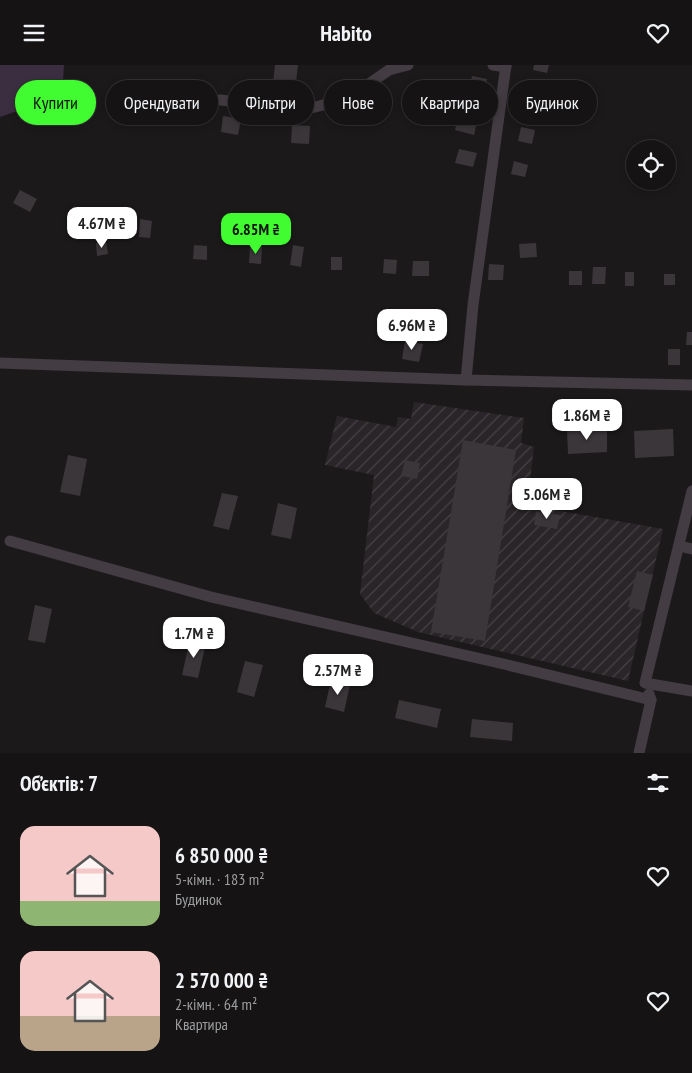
<!DOCTYPE html>
<html lang="uk">
<head>
<meta charset="utf-8">
<style>
  body { margin:0; font-family:"PT Sans Narrow",sans-serif; background:#1e1c1d; color:#f1f3f6; height:100vh; display:flex; flex-direction:column; font-size:19px; white-space:nowrap }
  * { box-sizing:border-box; margin:0 }
  p { font-size:16px; color:#9d9ea0 }
  .icon { flex:none; width:28px; height:28px; fill:none; stroke:currentColor; stroke-width:2; stroke-linecap:round; stroke-linejoin:round }
  .map { position:relative; height:688px; overflow:hidden }
  .sheet { display:flex; flex-direction:column; background:#151314; flex:1 }
  .sheet>* { flex:none }
  .guide { position:absolute; left:15px; top:15px; width:662px; height:45px; display:flex; gap:10px }
  .controls { position:absolute; left:626px; top:75px; display:grid; gap:10px }
  .controls a { display:grid; place-items:center; width:50px; height:50px; border-radius:50%; background:#151314; box-shadow:0 2px 8px #0003,0 0 0 1px #343234; font-size:25px }
  .price { position:absolute; translate:-50% -42px; padding:0 11px; border-radius:10px; background:#fff; color:#222; font-size:16px; line-height:32px; filter:drop-shadow(0 1px 2px #0008) }
  .price::after { content:''; position:absolute; left:50%; top:30px; width:15px; height:11px; margin-left:-8px; background:inherit; clip-path:polygon(0 0,100% 0,50% 100%) }
  .price.current { background:#40fc31; color:#111 }
  ul { padding:0; list-style:none }
  li { display:flex; align-items:center; gap:15px; height:125px; padding:0 20px }
  li span { display:grid; place-items:center; flex:none; width:140px; height:100px; border-radius:15px; color:#555 }
  li>.icon { margin-inline-start:auto }
  span .icon { width:60px; height:60px; fill:#fffc; stroke-width:1 }
  li b { font-size:21px }
  h2 { display:flex; justify-content:space-between; align-items:center; height:60px; padding:0 20px; font-size:21px }
  .pill { padding:0 18px; border-radius:22px; background:#151314; box-shadow:0 2px 8px #0003,0 0 0 1px #343234; font-size:18px; line-height:45px }
  .pill.current { background:#40fc31; color:#111 }
  header { display:flex; justify-content:space-between; align-items:center; height:65px; padding:0 20px; background:#151314; font-size:22px; font-weight:600 }
  .map>svg:first-child { display:block }
</style>
</head>
<body>
<header><svg class="icon" aria-label="menu" viewBox="0 0 24 24"><path d="M4 6h16M4 12h16M4 18h16"/></svg>Habito<svg class="icon" aria-label="heart" viewBox="0 0 24 24"><path d="M12 20l-8-8c-3-5 5-10 8-4 3-6 11-1 8 4z"/></svg></header>
<div class="map">
<svg width="692" height="688" viewBox="0 0 692 688">
  <defs>
    <pattern id="industrial-furrows" width="10" height="10" patternUnits="userSpaceOnUse" patternTransform="scale(1.25)"><rect width="10" height="10" fill="#292528"/><path d="M-1 1l2-2M0 10L10 0M9 11l2-2" fill="none" stroke="#464245"/></pattern>
  </defs>
  <rect width="100%" height="100%" fill="#1c191b"/>
  <path fill="url(#industrial-furrows)" d="M414,337L524,353L521,378L534,382L527,440L663,464L628,616L418,567L374,548L360,529L374,410L325,400L337,351L396,362L398,352L411,354Z"/>
  <path fill="#3b2e41" d="M0,0H64L63,16L60,31L0,52Z"/>
  <g fill="#3b363a">
    <path d="M275,0H298L296,17L287,16L286,28L272,27Z"/>
    <path d="M534,0H549L547,8L533,5Z"/>
    <path d="M472,11L487,14L483,32L468,29Z"/>
    <path d="M529,20L545,23L542,38L526,35Z"/>
    <path d="M530,41L546,45L544,55L527,51Z"/>
    <path d="M459,48L478,52L474,70L455,65Z"/>
    <path d="M223,51L241,54L238,70L221,67Z"/>
    <path d="M292,60L310,61L309,79L291,78Z"/>
    <path d="M521,62L535,65L532,79L518,76Z"/>
    <path d="M459,84L477,88L473,102L455,98Z"/>
    <path d="M514,96L528,100L525,112L511,109Z"/>
    <path d="M20,125L37,134L30,147L13,138Z"/>
    <path d="M140,154L152,156L150,173L139,172Z"/>
    <path d="M106,176L108,189L97,191L96,178Z"/>
    <path d="M536,178L537,192L520,193L519,179Z"/>
    <path d="M194,180L207,181V195L193,194Z"/>
    <path d="M293,180L304,182L301,202L290,200Z"/>
    <path d="M250,181H262L261,199L249,198Z"/>
    <rect x="331" y="192" width="11" height="13"/>
    <path d="M384,194L397,195L396,209L383,208Z"/>
    <path d="M413,196H429V211H412Z"/>
    <path d="M489,199L504,200L503,215H488Z"/>
    <path d="M593,202H606L605,219H592Z"/>
    <rect x="569" y="206" width="13" height="14"/>
    <rect x="625" y="207" width="9" height="14"/>
    <rect x="664" y="209" width="11" height="11"/>
    <path d="M687,267H692V280H686Z"/>
    <path d="M405,276L423,279L419,297L402,294Z"/>
    <rect x="668" y="284" width="12" height="16"/>
    <path d="M607,364V387L568,389L567,366Z"/>
    <path d="M673,364L674,391L635,393L634,366Z"/>
    <path d="M463,375L516,385L485,576L431,567Z"/>
    <path d="M68,390L87,394L80,431L60,427Z"/>
    <path d="M405,395L420,398L417,414L401,411Z"/>
    <path d="M222,428L238,431L229,465L213,461Z"/>
    <path d="M278,438L297,443L291,474L271,470Z"/>
    <path d="M536,446L560,450L557,464L534,460Z"/>
    <path d="M637,506L653,510L644,546L628,542Z"/>
    <path d="M35,540L52,544L45,578L28,575Z"/>
    <path d="M190,574L206,578L198,613L182,610Z"/>
    <path d="M245,596L263,600L254,632L237,627Z"/>
    <path d="M331,615L350,620L344,647L325,642Z"/>
    <path d="M399,635L441,644L437,663L395,653Z"/>
    <path d="M472,654L513,658L512,676L470,672Z"/>
  </g>
  <g fill="none" stroke-linecap="round" stroke-linejoin="round">
    <g stroke="#433c42" stroke-width="11">
      <path d="M493,0L506,2"/>
      <path d="M220,35L307,44L347,34L389,5L408,0"/>
      <path d="M0,298L466,315L692,320"/>
      <path d="M466,315L473,240L506,0"/>
      <path d="M692,426L645,618L692,626"/>
      <path d="M10,476L211,532L508,600L651,635"/>
      <path d="M679,481L692,484"/>
      <path d="M639,688L651,635L649,629"/>
    </g>
  </g>
</svg>
<div class="controls">
<a><svg class="icon" aria-label="locate" viewBox="0 0 24 24"><circle cx="12" cy="12" r="6"/><path d="M12 2v4M12 18v4M2 12h4M18 12h4"/></svg></a>
</div>
<b class="price" style="left:102px;top:184px">4.67M ₴</b>
<b class="price current" style="left:256px;top:190px">6.85M ₴</b>
<b class="price" style="left:412px;top:286px">6.96M ₴</b>
<b class="price" style="left:587px;top:376px">1.86M ₴</b>
<b class="price" style="left:547px;top:455px">5.06M ₴</b>
<b class="price" style="left:194px;top:594px">1.7M ₴</b>
<b class="price" style="left:338px;top:631px">2.57M ₴</b>
<div class="guide">
<a class="pill current">Купити</a>
<a class="pill">Орендувати</a>
<a class="pill">Фільтри</a>
<a class="pill">Нове</a>
<a class="pill">Квартира</a>
<a class="pill">Будинок</a>
</div>
</div>
<section class="sheet">
<h2>Об’єктів: 7<svg class="icon" aria-label="filters" viewBox="0 0 24 24"><path d="M4 7h16M4 17h16"/><circle cx="9" cy="7" r="2"/><circle cx="15" cy="17" r="2"/></svg></h2>
<ul>
<li><span style="background:linear-gradient(#f6c9c9 75%,#8fb573 0)"><svg class="icon" aria-label="home" viewBox="0 0 24 24"><path d="M3 11l9-7 9 7M6 9v11h12V9"/></svg></span><div><b>6 850 000 ₴</b><p>5-кімн. · 183 m²</p><p>Будинок</p></div><svg class="icon" aria-label="heart" viewBox="0 0 24 24"><path d="M12 20l-8-8c-3-5 5-10 8-4 3-6 11-1 8 4z"/></svg></li>
<li><span style="background:linear-gradient(#f6c9c9 65%,#b9a48a 0)"><svg class="icon" aria-label="home" viewBox="0 0 24 24"><path d="M3 11l9-7 9 7M6 9v11h12V9"/></svg></span><div><b>2 570 000 ₴</b><p>2-кімн. · 64 m²</p><p>Квартира</p></div><svg class="icon" aria-label="heart" viewBox="0 0 24 24"><path d="M12 20l-8-8c-3-5 5-10 8-4 3-6 11-1 8 4z"/></svg></li>
</ul>
</section>
</body>
</html>
